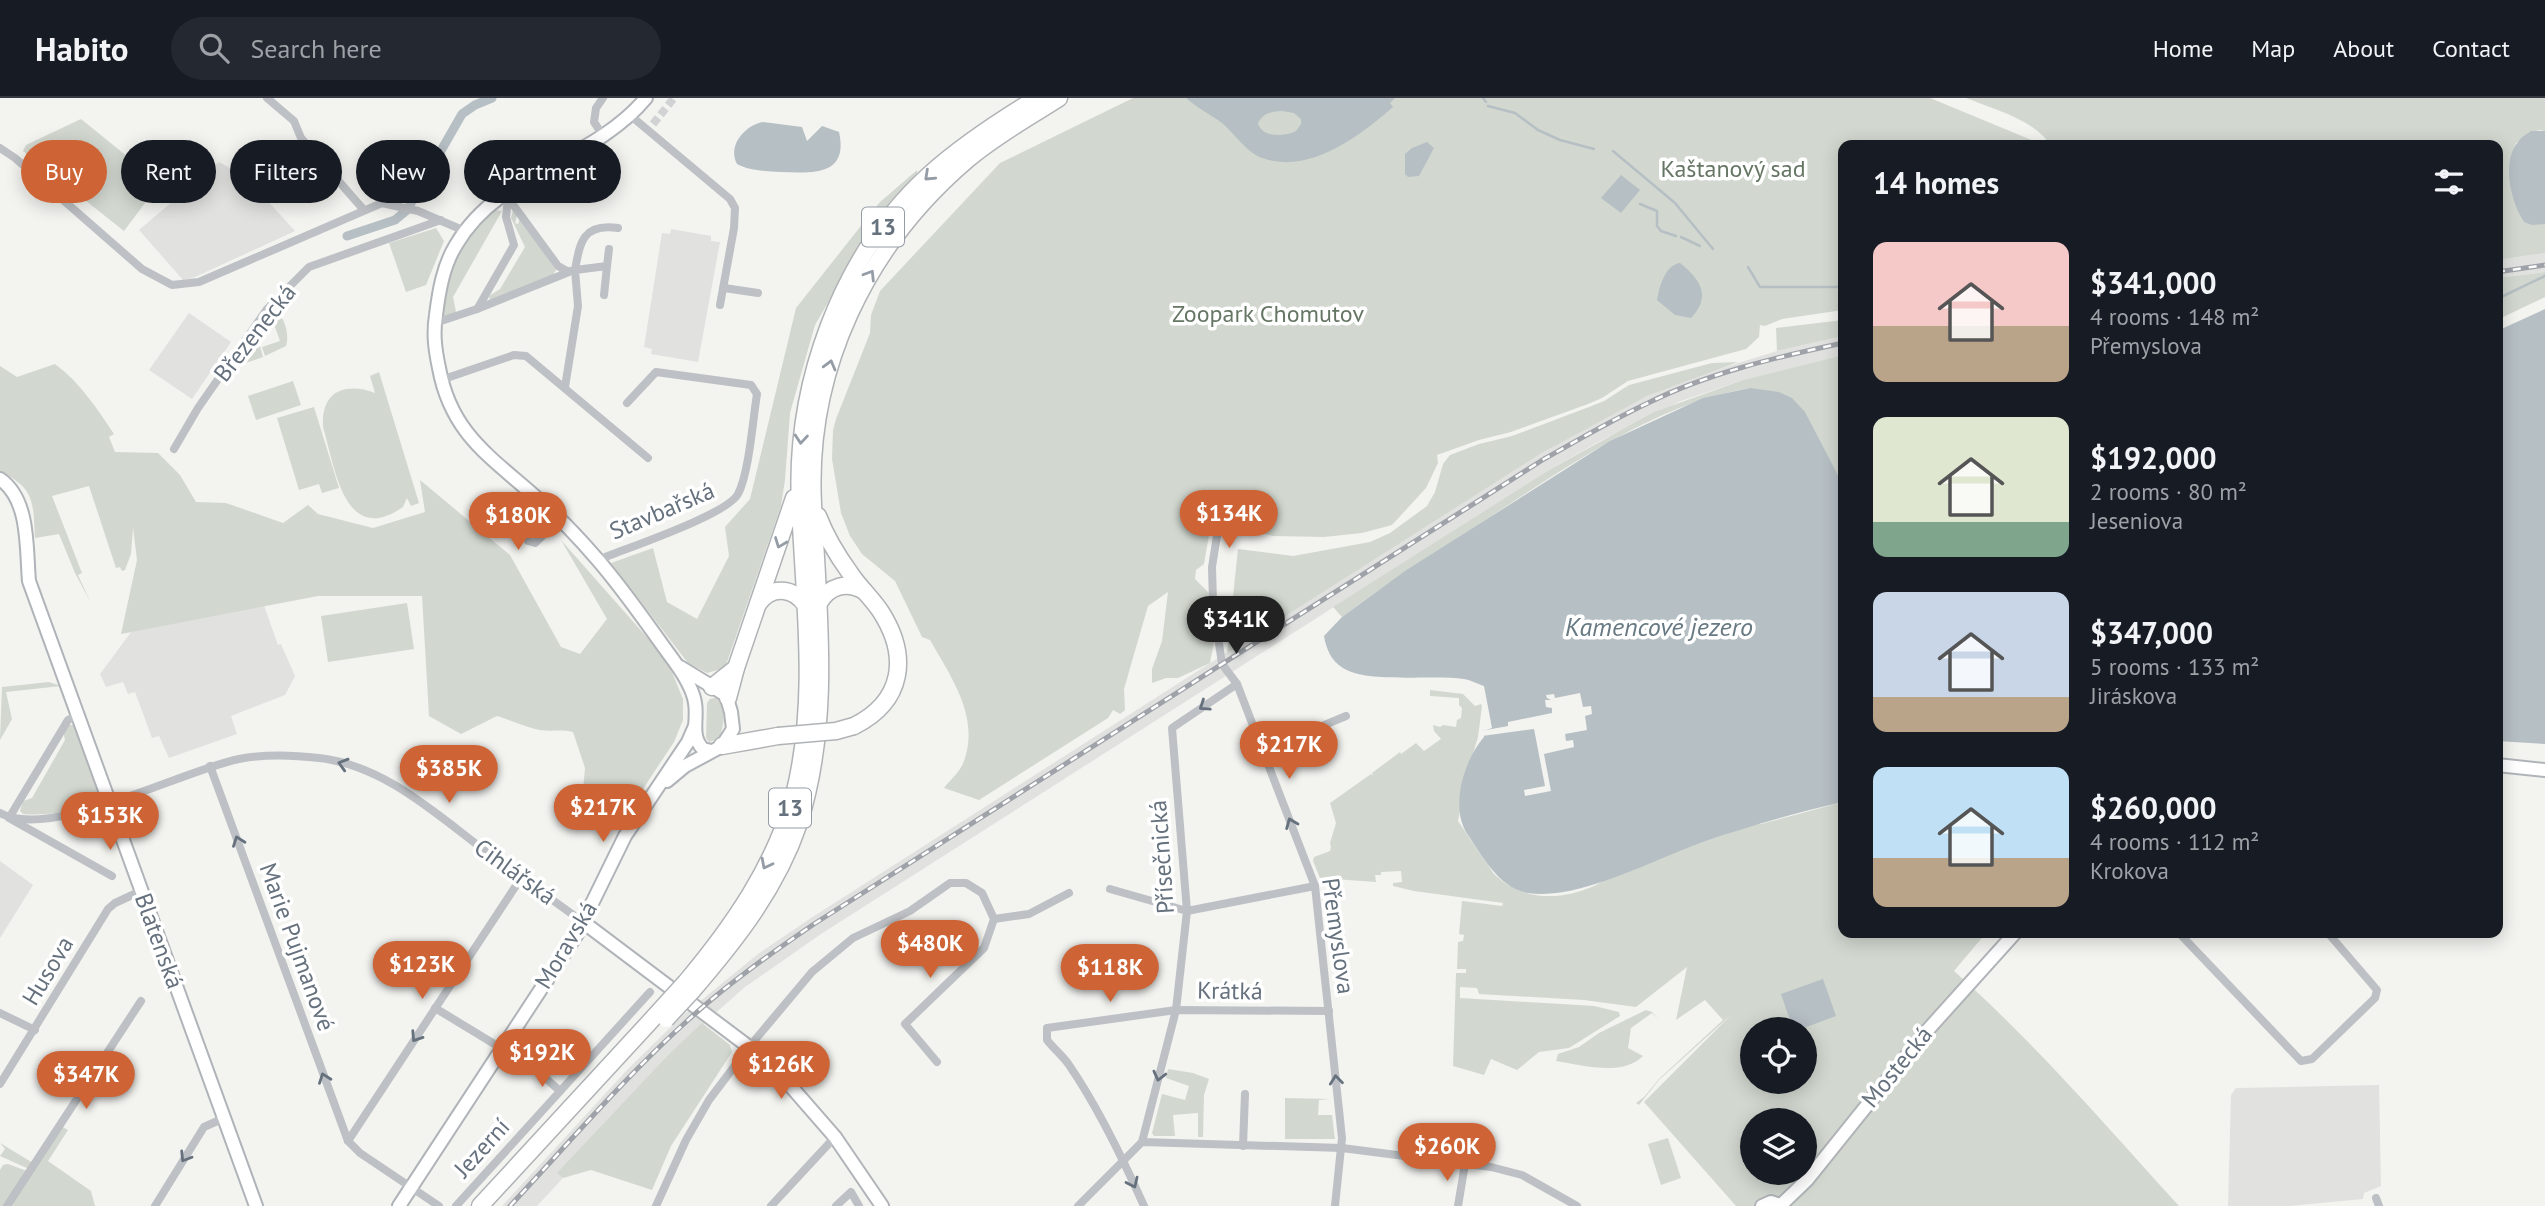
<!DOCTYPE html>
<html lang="en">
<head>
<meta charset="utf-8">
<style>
  body { margin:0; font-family:"PT Sans",sans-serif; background:#242831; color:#f1f3f6; height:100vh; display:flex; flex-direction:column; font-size:26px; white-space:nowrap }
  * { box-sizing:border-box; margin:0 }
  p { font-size:23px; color:#9ea1a6 }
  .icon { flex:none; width:38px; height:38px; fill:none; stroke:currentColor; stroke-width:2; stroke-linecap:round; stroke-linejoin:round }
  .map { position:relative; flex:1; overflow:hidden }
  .side { position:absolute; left:1838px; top:42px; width:665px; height:798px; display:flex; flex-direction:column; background:#171b24; border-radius:14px; box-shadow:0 4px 18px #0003 }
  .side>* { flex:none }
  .hud { position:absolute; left:21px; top:42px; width:665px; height:63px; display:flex; gap:14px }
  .tools { position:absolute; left:1740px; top:919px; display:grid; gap:14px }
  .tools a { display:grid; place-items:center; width:77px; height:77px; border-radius:50%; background:#171b24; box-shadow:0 4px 18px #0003; font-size:35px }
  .price { position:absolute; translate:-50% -60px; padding:0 16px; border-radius:24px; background:#ce6435; color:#fff; font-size:23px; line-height:46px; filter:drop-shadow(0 2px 4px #0008) }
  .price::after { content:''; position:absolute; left:50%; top:42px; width:21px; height:16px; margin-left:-10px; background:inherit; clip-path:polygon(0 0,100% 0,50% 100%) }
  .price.on { background:#222; color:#fff }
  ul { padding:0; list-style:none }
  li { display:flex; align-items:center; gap:21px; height:175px; padding:0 35px }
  li span { display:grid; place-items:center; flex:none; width:196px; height:140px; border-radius:14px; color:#555 }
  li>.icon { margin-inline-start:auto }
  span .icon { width:84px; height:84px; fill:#fffc; stroke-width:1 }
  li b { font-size:30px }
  h2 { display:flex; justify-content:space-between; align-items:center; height:84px; padding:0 35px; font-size:30px }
  .tag { padding:0 24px; border-radius:32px; background:#171b24; box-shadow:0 4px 18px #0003; font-size:24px; line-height:63px }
  .tag.on { background:#ce6435; color:#fff }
  header { display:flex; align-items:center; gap:42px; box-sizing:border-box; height:98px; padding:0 35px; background:#171b24; border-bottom:2px solid #363941 }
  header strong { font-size:33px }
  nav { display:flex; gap:38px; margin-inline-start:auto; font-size:24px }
  .search { width:490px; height:63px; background:#242831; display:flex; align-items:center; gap:18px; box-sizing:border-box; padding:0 24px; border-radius:38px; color:#9ea1a6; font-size:26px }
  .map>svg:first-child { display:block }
</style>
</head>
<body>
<header>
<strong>Habito</strong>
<div class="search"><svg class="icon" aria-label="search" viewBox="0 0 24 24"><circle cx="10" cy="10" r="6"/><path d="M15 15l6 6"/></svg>Search here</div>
<nav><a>Home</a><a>Map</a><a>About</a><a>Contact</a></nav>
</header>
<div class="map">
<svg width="2545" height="1108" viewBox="0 0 2545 1108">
  <rect width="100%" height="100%" fill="#f3f3f0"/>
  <g fill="#e1e2e0">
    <path d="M219,64L246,79L295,133L193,180L183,182L139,132Z"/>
    <path d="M671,131L711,138V143L720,144L698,264L651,256L652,251L644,249L662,135L670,136Z"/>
    <path d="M2545,155V174L2497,180V162Z"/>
    <path d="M189,215L231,244L192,301L149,272Z"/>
    <path d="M1843,238V257L1743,282L1681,303L1600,343L1549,372L821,836L745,889L667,958L558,1075L563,1080L537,1108H502L627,972L682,918L758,856L811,820L1376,459L1540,356L1591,326L1647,298L1703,276L1777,253Z"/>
    <path d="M175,475L261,499L278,547L281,546L295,578L285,597L231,618L237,636L169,660L159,638L152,640L135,594L128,596L123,584L106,589L100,576Z"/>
    <path d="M0,763L33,787L0,840Z"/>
    <path d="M2379,987L2381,1088L2364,1095L2363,1101L2289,1108H2228L2231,997L2236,990Z"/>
  </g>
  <g fill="#d2d8d0" fill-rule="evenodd">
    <path d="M1133,0H1930L2044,47H1843V212L1782,221L1765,228L1760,227L1759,239L1746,251L1628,283L1602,300L1588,306L1511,334L1479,342L1437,357L1438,365L1426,390L1392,427L1362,435L1324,439L1273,438L1242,431H1210L1204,466L1196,472L1195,481L1209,495L1207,510L1215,539L1210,565L1178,580H1166L1152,585V571L1162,543L1168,494L1148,508L1124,591L1125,612L1120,616L1113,612L1108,620L979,702L944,690C950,682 961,673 964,663C980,619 951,579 930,542L922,539L895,483L862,456L850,438L841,415L832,361L833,332L836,321L870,235L871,217L880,193L1000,65Z"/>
    <path d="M1966,0H2545V33L2539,32L2516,45C2509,68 2511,103 2524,124L2545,126V155L2497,162V47H2050C2037,23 1991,10 1966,0Z"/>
    <path d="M81,21L160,85L124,133L23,53L26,47Z"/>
    <path d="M193,44L207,58L190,77L184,73L170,75Z"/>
    <path d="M917,72V77L846,173L815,227L790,315L785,382L781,408L725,570L707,575L688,565L611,465L653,450L667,504L697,521L729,458L725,429L750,401L796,210L879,105Z"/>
    <path d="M494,112L502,113L453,199L456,214L446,219L442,217C447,171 461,149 488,115Z"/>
    <path d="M513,112L517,118L515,125L518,126L520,121L556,172L551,180L490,203L489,198L500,191L525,149L511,120Z"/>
    <path d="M436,130L444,143L426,187L406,194L389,145Z"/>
    <path d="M2545,174V199L2497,222V180Z"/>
    <path d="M273,211C284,216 290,236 286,248L265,258L262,249L280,243L275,229L258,235L257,238L263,259L243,266L240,259Z"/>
    <path d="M1843,222V238L1777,253L1776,230Z"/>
    <path d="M1843,257V387L1826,356L1750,290C1664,303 1574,364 1502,411C1448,447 1393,480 1342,519L1333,509L1549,372L1654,314L1743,282Z"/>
    <path d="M1738,264L1647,298L1540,356L1227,555L1238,451L1293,458L1370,444L1390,435L1427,408L1435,394L1443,366L1450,357L1479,346L1512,338L1589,309L1604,303L1629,287L1712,265Z"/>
    <path d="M55,266C80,284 97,311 114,336L109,339L115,354L158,355L180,377L196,404L226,405L283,425L308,407L318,416L373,430L425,414L420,382L510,457L561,549L580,556L607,521L561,442L667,562L683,601V622L674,644L620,726L582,705L585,670L573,634C561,631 552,634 540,632C527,630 510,622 497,618L461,636L429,618L422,498H318L121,536L137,462L133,430L131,456L125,472L122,473L120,469L116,470L89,388L52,398L82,475L78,477L91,505L75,475L59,436L35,440C33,403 35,391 0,373V268L17,279Z"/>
    <path d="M379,274L419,405L411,408L407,400L403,409C344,450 335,369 323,329C321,293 345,284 375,295L370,278Z"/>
    <path d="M293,283L301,307L256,322L248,298Z"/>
    <path d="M314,309L339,390L322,395L319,386L299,392L277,320Z"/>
    <path d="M407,505L414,551L328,564L321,518Z"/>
    <path d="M49,584L61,588L6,594L12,621L0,642L2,589Z"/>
    <path d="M1430,592L1463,596L1475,608L1481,606L1482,608L1478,639L1462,692L1464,694L1458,723L1494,776C1522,803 1560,803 1594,788C1607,782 1619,772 1632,767C1661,756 1691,748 1720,738C1734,734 1746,726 1761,726L1843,704V835H1986L1954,873C2035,945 2106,1028 2179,1108H1736L1644,1004L1731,917L1659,982L1639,1007L1636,1005L1644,999L1659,981L1723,922L1705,902L1676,922L1687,869L1636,909L1584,902L1479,896L1477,890L1460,889V900L1594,908L1619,914L1620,918L1569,950L1539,954L1517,972L1491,961L1484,977L1453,968L1456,875H1466V871H1457L1458,844L1463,843L1464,837L1459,836L1462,803L1502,808L1503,805L1414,793L1393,788V785L1402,784L1401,773L1381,774V777H1375L1376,784L1320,780L1313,763L1314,759L1330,753L1331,749L1330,745L1336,725L1330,705L1371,676L1373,678L1372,675L1400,654L1401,656L1416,645L1424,653L1441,641L1434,633L1433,627L1440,629L1443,627L1456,629L1457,622L1461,620L1462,610L1459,607V600L1430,598ZM1752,931H1804V984H1752ZM1752,1022H1804V1074H1752Z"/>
    <path d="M718,599C727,613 724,626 719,641L709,644L706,640L707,605L710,601Z"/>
    <path d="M68,627H75L100,696C98,700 98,703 94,705C83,714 37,718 23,716L20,713L23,703L32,700L65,642L63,633Z"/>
    <path d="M1646,912L1652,914L1658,921L1652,915L1631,930L1628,950L1643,958C1622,979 1582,967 1556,963L1558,956L1579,949L1599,935Z"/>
    <path d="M702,925L730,947L732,954L671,1048L652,1092L591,1072L563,1080L557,1075L667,958Z"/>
    <path d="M1168,971L1193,975L1209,981L1204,997L1203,1039H1198V1015L1173,1017L1175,1038H1154L1152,1035L1162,996L1185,1002L1189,988L1166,980Z"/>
    <path d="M1285,1000L1330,1001L1319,1002L1318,1017H1332L1335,1041H1285Z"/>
    <path d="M61,1028L68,1032L48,1063L91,1093L95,1108H0V1072L3,1067L8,1066L27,1073L29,1071L0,1058L5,1051L0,1045L33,1065Z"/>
    <path d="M1668,1040L1681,1080L1661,1087L1648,1046Z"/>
  </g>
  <g fill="#b6bfc4" fill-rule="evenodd">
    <path d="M1186,0H1395L1390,5L1393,9C1360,38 1309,77 1262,60C1246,54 1235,36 1222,25C1210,16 1197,10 1186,0ZM1282,13L1294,15L1301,21V26L1296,33C1284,39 1262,40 1258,25C1264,14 1271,14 1282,13Z"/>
    <path d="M763,24L802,29L807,43L822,28L839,34C849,79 811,75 781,74C766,73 750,73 737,66C727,48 745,27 763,24Z"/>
    <path d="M2531,33H2545V126L2532,127L2524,124C2511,104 2501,64 2518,44C2521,39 2527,36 2531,33Z"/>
    <path d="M1427,44L1434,50L1419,78L1408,79L1405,76V56L1412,50Z"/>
    <path d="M1621,77L1640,92L1621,115L1601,100Z"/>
    <path d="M1680,165C1700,181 1712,198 1691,220L1675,217L1657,202C1659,189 1665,167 1680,165Z"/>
    <path d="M2545,211V646L2497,643V233Z"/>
    <path d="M1750,290L1779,294L1792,300L1805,314L1843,387V704C1795,715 1746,729 1700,745C1653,762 1577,803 1528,795C1499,790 1483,759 1468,737C1449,710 1464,662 1484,639L1483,633L1492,630L1484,588C1478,586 1471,582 1464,581C1433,576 1368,586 1343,570C1331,563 1326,550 1324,538L1342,519L1405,473L1610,343L1703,300Z"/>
    <path d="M1823,881L1836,918L1801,931H1793L1781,896Z"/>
  </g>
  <path fill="#f3f3f0" d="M1580,595L1583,609L1591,608L1592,616L1585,618L1587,632L1565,636L1566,643L1573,642L1574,649L1544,656L1551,693L1525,698L1524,692L1545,688L1534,631L1482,638L1481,633L1508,628V624L1552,615V610L1546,609L1545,602H1551L1547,600L1546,597L1554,596L1555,600Z"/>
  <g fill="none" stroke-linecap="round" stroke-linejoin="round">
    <g stroke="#b6bfc4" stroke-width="2.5">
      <path d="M1483,0L1486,4"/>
      <path d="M1488,8L1515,15L1538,32L1560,42L1594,51"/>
      <path d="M1613,53L1675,105L1713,151"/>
      <path d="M1640,106L1657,113V128L1661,133L1676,138"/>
      <path d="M1681,139L1700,148"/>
      <path d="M1748,169L1760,189H1843"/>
      <path d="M2497,201L2545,178"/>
    </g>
    <path stroke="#b6bfc4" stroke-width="9" d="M347,138L395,122L407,112L462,16L475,7L492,0"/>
    <path stroke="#d0d2d4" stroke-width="8" stroke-dasharray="8 4" stroke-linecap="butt" d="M653,26L674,0"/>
    <g stroke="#b0b4b8" stroke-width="16">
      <g id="secondary">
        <path d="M646,0C593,64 499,73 456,147C443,168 439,193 436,217C433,236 435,251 439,270C451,336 491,359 538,401C559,419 579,440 597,461C625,493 649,529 674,563C682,574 693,591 695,605C698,621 690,638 703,651L711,653"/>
        <path d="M0,381C30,402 26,450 29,483L256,1108"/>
        <path d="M2497,667L2545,672"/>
        <path d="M667,683L685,668L722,648L733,631L731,614L726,597L680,569"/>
        <path d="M583,824L749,949L781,977L835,1039L882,1108"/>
        <path d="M1781,1107L1807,1082L1925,935L2015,835"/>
        <path d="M399,1108L577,836L625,738L688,644L695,628"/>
        <path d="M1762,1108L1771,1104L1783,1108"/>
      </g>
    </g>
    <g stroke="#b0b3b6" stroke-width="19">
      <g id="highway">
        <path d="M818,418C826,439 837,457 850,475C859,489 872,500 881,514C909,558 904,603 854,628"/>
        <path d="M819,505C829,488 846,483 864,493"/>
        <path d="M758,506C771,487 794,489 806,508"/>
        <path d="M712,589L736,570"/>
        <path d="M728,600L736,570L794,400"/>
        <path d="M722,648L778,638"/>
        <path d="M686,884C732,829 775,768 794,697C818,602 804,504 800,407C794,288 840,158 929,77C962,47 999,23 1037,0"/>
        <path d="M692,893C736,842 777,790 799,725C832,621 818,513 813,406C806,272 866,148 967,62C995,38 1028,20 1059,0"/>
        <path d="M480,1108L656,917"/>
      </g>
    </g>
    <g stroke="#bdc0c4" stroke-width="8">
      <path d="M267,0L294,23L301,40L363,111"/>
      <path d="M603,0L596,10L594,24L604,39"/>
      <path d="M631,18L730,101L735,110L734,130L720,207"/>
      <path d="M392,46L396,64"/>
      <path d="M0,50L15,60L142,171L172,187L199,184L382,105L418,113L465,133"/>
      <path d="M571,173L575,172C580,144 583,125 618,130"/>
      <path d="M724,190L758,195"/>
      <path d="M604,197L607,168"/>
      <path d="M477,211L569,174L558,168L509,101"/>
      <path d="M435,225L477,211L479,208L514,147L506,119L508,100"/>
      <path d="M441,282L514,257L526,258L648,360"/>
      <path d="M565,289L578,208L575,172L607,168L609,151"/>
      <path d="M174,351L198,310L267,211L309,169L441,122"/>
      <path d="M552,414L528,437V443L535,445L559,422"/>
      <path d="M1218,431L1212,469L1213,504L1222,566L1237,586L1315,788L1342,1040L1335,1108"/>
      <path d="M598,462C624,451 727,417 738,396C749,376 753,320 757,296L751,287L656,274L627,305"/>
      <path d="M78,617L68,622L9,720L112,778"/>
      <path d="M1262,653L1346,618"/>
      <path d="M210,668L348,1043L360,1055L439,1108"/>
      <path d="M0,715C50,743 183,672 239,661C264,656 294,657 319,660C383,667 435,715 484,752C517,777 550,800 583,824"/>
      <path d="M1110,791L1187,813L1315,788"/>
      <path d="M994,821L1029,816L1069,795"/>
      <path d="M2179,835L2301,963L2312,961L2375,900L2377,892L2328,835"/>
      <path d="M435,910L534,970L560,993"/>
      <path d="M0,915L35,932"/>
      <path d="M0,986L108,811L115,805L141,793"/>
      <path d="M348,1043L521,780"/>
      <path d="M1142,1044L1176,912L1187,813L1172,630L1237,586"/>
      <path d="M1243,1048L1245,996"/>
      <path d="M2376,1100L2379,1108"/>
      <path d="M7,1108L141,903"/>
      <path d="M155,1108L204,1029L224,1020"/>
      <path d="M456,1108L650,894"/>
      <path d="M656,1108L686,1042L709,1002L749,949L812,874L853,840L910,813L950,785H966L982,795L994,821L984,850L905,926L937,964"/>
      <path d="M771,1108L835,1039"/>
      <path d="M836,1108L851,1094L859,1108"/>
      <path d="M1078,1108L1142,1044L1342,1050L1491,1069L1522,1077L1577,1108"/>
      <path d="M1144,1108C1123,1061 1098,1009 1069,967C1063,958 1054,951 1047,942V930L1176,912L1329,913"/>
      <path d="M1458,1108L1465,1066"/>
    </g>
    <use href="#secondary" stroke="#fff" stroke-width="12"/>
    <use href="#highway" stroke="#fff" stroke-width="16"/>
    <g stroke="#9fa3a9" stroke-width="5">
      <g id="rail">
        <path d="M2497,174L2545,167"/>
        <path d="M510,1108C568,1046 624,980 687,923C726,887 770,856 814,826L1544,361C1578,342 1612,322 1648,305C1708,275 1777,259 1843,245"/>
      </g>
    </g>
    <use href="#rail" stroke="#fff" stroke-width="2.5" stroke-dasharray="8" stroke-linecap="butt"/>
    <g stroke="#b0b3b6" stroke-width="19" stroke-linecap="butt">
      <g id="highway-bridge">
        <path d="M778,638L836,633L854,628"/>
        <path d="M656,917L686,884"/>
        <path d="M666,921L692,893"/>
      </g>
    </g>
    <use href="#highway-bridge" stroke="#fff" stroke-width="16"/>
  </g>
  <defs><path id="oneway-chevron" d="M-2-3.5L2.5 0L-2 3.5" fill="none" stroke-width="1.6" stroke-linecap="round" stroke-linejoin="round" transform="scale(1.75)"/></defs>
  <g stroke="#949ca5">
    <use href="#oneway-chevron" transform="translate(929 78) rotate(137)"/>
    <use href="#oneway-chevron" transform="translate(870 177) rotate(-58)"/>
    <use href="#oneway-chevron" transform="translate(830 267) rotate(-75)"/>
    <use href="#oneway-chevron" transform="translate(801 341) rotate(95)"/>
    <use href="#oneway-chevron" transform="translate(780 445) rotate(111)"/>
    <use href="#oneway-chevron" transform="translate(766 766) rotate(117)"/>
  </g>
  <g stroke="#66717e">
    <use href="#oneway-chevron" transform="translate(1204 608) rotate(146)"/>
    <use href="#oneway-chevron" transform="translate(343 666) rotate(-164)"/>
    <use href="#oneway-chevron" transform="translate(1291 725) rotate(-112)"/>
    <use href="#oneway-chevron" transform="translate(238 743) rotate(-110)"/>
    <use href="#oneway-chevron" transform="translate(416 939) rotate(123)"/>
    <use href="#oneway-chevron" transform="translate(1159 978) rotate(104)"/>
    <use href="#oneway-chevron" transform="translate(324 980) rotate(-110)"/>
    <use href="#oneway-chevron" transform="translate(1336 982) rotate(-96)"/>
    <use href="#oneway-chevron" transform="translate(185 1059) rotate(122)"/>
    <use href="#oneway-chevron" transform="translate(1133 1085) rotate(65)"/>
  </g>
  <g text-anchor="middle" stroke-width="7" stroke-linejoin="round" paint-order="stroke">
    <g fill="#fff" stroke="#949ca5" stroke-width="2">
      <rect x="862" y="109.5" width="42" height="39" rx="5"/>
      <rect x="769" y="690.5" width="42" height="39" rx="5"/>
    </g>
    <g font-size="23" font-weight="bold" fill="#66717e">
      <text x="883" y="137">13</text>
      <text x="790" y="718">13</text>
    </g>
    <g font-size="24" fill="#667664" stroke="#fff">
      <text x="1733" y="79">Kaštanový sad</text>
      <text x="1268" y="224">Zoopark Chomutov</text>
    </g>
    <g font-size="24" fill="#66717e" stroke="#fff">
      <text transform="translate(255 235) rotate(-52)" y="8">Březenecká</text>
      <text transform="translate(662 413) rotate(-23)" y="8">Stavbařská</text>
      <text transform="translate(1162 759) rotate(-94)" y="8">Přísečnická</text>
      <text transform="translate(515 774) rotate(36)" y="8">Cihlářská</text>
      <text transform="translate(1338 838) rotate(82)" y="8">Přemyslova</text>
      <text transform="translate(159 843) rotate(70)" y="8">Blatenská</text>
      <text transform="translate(566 847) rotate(-59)" y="8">Moravská</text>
      <text transform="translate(297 849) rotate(70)" y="8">Marie Pujmanové</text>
      <text transform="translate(48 873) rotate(-59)" y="8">Husova</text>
      <text transform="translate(1230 893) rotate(1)" y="8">Krátká</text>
      <text transform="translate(1897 969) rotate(-51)" y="8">Mostecká</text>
      <text transform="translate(482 1050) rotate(-48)" y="8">Jezerní</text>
    </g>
    <g font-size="26" font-style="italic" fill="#677982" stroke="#fff">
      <text x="1659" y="538">Kamencové jezero</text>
    </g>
  </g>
</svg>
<div class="tools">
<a><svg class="icon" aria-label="locate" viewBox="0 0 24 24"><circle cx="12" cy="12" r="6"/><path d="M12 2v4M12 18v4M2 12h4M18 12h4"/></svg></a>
<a><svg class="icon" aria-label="layers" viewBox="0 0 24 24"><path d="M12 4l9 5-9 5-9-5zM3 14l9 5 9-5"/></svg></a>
</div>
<b class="price" style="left:1229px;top:452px">$134K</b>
<b class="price" style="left:518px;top:454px">$180K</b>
<b class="price on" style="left:1236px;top:558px">$341K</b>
<b class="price" style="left:1289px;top:683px">$217K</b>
<b class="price" style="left:449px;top:707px">$385K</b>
<b class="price" style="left:603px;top:746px">$217K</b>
<b class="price" style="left:110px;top:754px">$153K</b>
<b class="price" style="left:930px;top:882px">$480K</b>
<b class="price" style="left:422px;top:903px">$123K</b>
<b class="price" style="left:1110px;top:906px">$118K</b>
<b class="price" style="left:542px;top:991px">$192K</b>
<b class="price" style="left:781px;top:1003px">$126K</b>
<b class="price" style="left:86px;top:1013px">$347K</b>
<b class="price" style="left:1447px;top:1085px">$260K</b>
<div class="hud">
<a class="tag on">Buy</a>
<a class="tag">Rent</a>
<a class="tag">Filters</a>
<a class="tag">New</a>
<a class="tag">Apartment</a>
</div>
<section class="side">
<h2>14 homes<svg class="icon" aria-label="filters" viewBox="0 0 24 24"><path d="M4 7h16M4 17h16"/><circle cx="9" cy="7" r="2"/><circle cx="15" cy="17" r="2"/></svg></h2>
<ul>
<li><span style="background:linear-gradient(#f6c9c9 60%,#b9a48a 0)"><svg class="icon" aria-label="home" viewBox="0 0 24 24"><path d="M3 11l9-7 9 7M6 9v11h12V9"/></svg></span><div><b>$341,000</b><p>4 rooms · 148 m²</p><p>Přemyslova</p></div></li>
<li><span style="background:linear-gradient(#dfe7d0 75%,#7fa58c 0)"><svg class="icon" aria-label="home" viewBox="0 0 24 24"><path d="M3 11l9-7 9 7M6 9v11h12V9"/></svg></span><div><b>$192,000</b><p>2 rooms · 80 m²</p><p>Jeseniova</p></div></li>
<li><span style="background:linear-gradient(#c9d6e8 75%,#b9a48a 0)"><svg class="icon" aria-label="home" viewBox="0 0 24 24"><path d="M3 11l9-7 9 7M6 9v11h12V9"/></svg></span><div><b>$347,000</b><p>5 rooms · 133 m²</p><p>Jiráskova</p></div></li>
<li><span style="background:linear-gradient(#bfe0f5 65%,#b9a48a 0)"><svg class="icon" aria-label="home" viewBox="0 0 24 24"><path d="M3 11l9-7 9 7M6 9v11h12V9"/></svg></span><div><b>$260,000</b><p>4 rooms · 112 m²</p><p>Krokova</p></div></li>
</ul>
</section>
</div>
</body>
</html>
